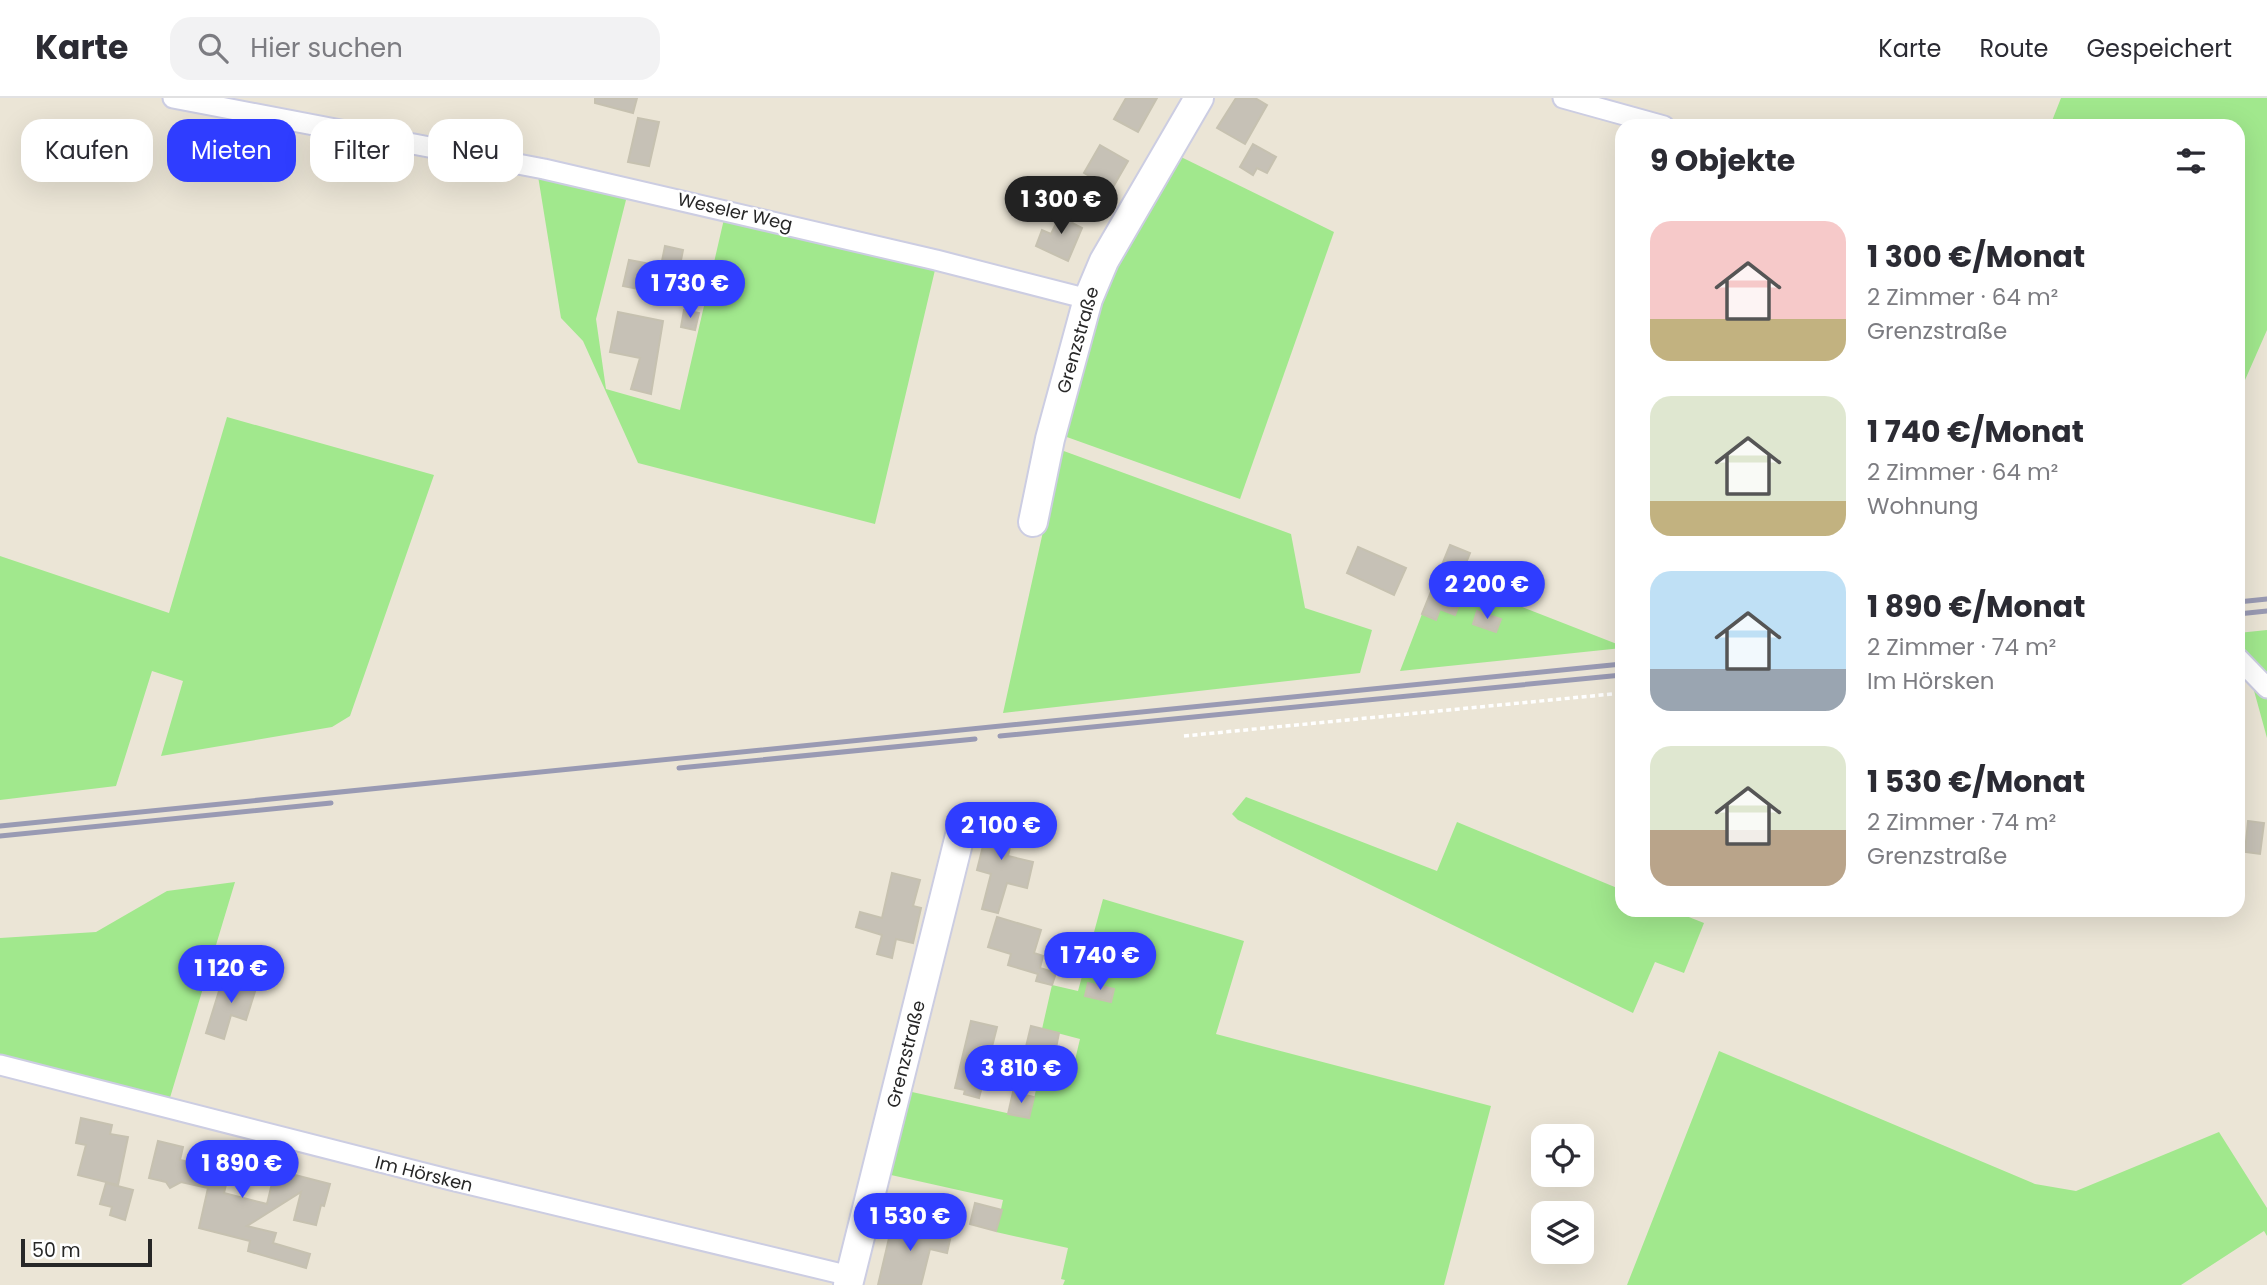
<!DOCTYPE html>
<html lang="de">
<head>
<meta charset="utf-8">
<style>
  body { margin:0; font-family:Poppins,sans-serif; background:#f2f2f3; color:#2b2b33; height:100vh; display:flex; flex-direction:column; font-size:26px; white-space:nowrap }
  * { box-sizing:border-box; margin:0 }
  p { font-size:23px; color:#7c7c81 }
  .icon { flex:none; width:38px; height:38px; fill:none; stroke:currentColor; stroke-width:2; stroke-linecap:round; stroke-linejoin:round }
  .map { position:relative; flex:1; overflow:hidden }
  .details { position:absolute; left:1615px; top:21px; width:630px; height:798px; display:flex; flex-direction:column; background:#fff; border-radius:21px; box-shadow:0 7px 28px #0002 }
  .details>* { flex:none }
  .hud { position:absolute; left:21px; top:21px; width:665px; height:63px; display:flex; gap:14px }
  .controls { position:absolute; left:1531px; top:1026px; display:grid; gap:14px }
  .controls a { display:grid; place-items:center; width:63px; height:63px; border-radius:14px; background:#fff; box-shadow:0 7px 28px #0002; font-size:35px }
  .scale { position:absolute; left:21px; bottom:18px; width:131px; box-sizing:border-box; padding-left:7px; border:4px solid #272727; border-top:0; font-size:19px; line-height:24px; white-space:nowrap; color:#272727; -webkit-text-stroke:5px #fff; paint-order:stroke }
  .price { position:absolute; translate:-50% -60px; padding:0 16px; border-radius:24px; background:#2f3dff; color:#fff; font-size:23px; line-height:46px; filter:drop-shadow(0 2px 4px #0008) }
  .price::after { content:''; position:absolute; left:50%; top:42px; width:21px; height:16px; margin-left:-10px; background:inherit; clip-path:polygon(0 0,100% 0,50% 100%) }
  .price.on { background:#222; color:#fff }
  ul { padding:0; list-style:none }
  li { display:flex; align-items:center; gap:21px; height:175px; padding:0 35px }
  li span { display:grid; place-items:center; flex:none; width:196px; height:140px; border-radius:21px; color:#555 }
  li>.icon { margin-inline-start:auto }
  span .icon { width:84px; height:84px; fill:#fffc; stroke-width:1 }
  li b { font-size:30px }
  h2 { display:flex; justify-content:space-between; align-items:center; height:84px; padding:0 35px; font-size:30px }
  .chip { padding:0 24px; border-radius:21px; background:#fff; box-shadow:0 7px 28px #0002; font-size:24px; line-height:63px }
  .chip.on { background:#2f3dff; color:#fff }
  header { display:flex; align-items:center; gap:42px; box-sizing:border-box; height:98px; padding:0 35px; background:#fff; border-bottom:2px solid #e1e1e2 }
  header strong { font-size:33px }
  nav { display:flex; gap:38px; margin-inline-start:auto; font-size:24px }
  .search { width:490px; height:63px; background:#f2f2f3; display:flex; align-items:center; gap:18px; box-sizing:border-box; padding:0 24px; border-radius:21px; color:#7c7c81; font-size:26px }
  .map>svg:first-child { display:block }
</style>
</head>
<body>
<header>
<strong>Karte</strong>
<div class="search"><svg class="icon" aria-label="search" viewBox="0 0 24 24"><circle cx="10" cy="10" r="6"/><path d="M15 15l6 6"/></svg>Hier suchen</div>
<nav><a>Karte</a><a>Route</a><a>Gespeichert</a></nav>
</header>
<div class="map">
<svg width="2267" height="1187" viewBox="0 0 2267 1187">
  <rect width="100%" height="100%" fill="#ebe5d6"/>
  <g fill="#a1e88d">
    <path d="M2061,0H2267V232L2238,298V28H2050Z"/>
    <path d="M1179,58L1334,134L1240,401L1064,338L1099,196Z"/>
    <path d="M538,78L628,94L596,221L606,291L680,312L724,121L935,172L875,426L638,365L583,243L561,220Z"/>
    <path d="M227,319L434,377L350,618L332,629L161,658L183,583L152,573L116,688L0,702V458L169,515Z"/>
    <path d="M1061,352L1291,436L1305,510L1372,532L1360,575L1003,615Z"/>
    <path d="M1458,484L1622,548V550L1400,573L1422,516L1436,521L1440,511L1455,517L1465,491L1457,487Z"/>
    <path d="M2267,532V640L2253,589L2238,572V535Z"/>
    <path d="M1246,699L1437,773L1457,724L1622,792V812H1671L1704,825L1684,875L1655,864L1633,915L1238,722L1232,716Z"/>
    <path d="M235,784L169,1003L0,956V840L96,834L167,793Z"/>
    <path d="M1103,801L1244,843L1216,936L1491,1008L1444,1187H1063L1065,1182L1061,1181L1068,1150L996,1134L1003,1102L891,1077L912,994L1029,1020L1040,976L1070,983L1080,941L1042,931L1052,887L1078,893Z"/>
    <path d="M1719,953L2035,1086L2076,1093L2219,1034L2267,1110V1138L2264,1133L2181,1187H1627Z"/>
  </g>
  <g fill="#c6c1b6" stroke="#c6c1b0" stroke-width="2">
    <path d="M595,0H637L633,15L595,5Z"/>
    <path d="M1126,0H1157L1138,34L1114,21Z"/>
    <path d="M1236,0H1255L1267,7L1245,46L1217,30Z"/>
    <path d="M638,20L659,24L649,68L628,64Z"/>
    <path d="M1253,46L1276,59L1267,75L1257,70L1253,77L1240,69Z"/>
    <path d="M1100,47L1128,63L1112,91L1084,75Z"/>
    <path d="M1064,109L1077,115L1072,125L1082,130L1068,163L1036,148L1042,132L1051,136Z"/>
    <path d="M665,148L683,152L674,198L623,188L629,162L661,168Z"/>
    <path d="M684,212L699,215L695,232L681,229Z"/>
    <path d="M618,214L663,223L651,296L631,291L640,260L610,254Z"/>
    <path d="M1450,447L1470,455L1457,487L1465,491L1455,517L1440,511L1436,522L1422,516Z"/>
    <path d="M1358,449L1406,470L1394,497L1347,475Z"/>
    <path d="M1477,513L1501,521L1496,534L1473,526Z"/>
    <path d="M991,716L1016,722L1008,758L1033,764L1027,790L1007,785L998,815L982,811L991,776L977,772Z"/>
    <path d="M2248,723L2264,725L2260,756L2245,754Z"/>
    <path d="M892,775L920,782L913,808L921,810L913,845L896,841L892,860L877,856L882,837L856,829L860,814L882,820Z"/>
    <path d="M997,819L1041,832L1034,855L1043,858L1040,870L1056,875L1052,887L1036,883L1038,876L1008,867L1011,856L988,849Z"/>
    <path d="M224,877L257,887L246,922L231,917L224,941L206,935Z"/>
    <path d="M1088,885L1114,891L1111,904L1085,898Z"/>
    <path d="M971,923L997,929L979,1000L964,996L965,992L955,990Z"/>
    <path d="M1031,928L1059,935L1052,970L1037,966L1038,960L1024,957Z"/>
    <path d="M1013,994L1034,999L1029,1020L1008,1016Z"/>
    <path d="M81,1020L112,1027L110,1036L128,1039L118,1087L78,1077L86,1047L76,1045Z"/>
    <path d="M158,1043L183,1049L180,1062L207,1068L210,1056L232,1061L224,1095L267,1106L276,1069L285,1071L290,1068L295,1077L330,1086L324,1108L321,1107L316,1127L294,1122L301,1094L247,1128L276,1135L273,1145L310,1156L306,1170L248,1153L250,1143L199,1130L208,1090L181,1084L170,1090L166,1084L149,1080Z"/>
    <path d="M106,1085L133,1092L125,1122L110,1117L112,1109L100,1106Z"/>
    <path d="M975,1105L1002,1112L996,1133L970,1126Z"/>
    <path d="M894,1119L909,1122L908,1125L917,1127L916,1129L951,1137L947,1155L930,1151L921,1187H878Z"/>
  </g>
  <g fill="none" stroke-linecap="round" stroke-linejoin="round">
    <g stroke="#cccde2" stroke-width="23">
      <g id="street">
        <path d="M173,0L544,71L936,162L1088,201"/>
        <path d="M1563,0L1664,28"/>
        <path d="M2238,560L2267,590"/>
        <path d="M0,967L451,1082L850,1178"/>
      </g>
    </g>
    <g stroke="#cccde2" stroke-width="32">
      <g id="secondary">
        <path d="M1033,424L1050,341L1088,201L1104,163L1199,0"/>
        <path d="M848,1187L963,725"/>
      </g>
    </g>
    <path stroke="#fff" stroke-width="3.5" stroke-dasharray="5 3.5" stroke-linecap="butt" d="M1184,638L1622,595"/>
    <use href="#street" stroke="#fff" stroke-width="19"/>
    <use href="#secondary" stroke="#fff" stroke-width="28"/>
    <g stroke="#999ab3" stroke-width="5">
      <path d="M2238,504L2267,501"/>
      <path d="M2238,516L2267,513"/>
      <path d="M1000,638L1622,577"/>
      <path d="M679,670L975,641"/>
      <path d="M0,728L1622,566"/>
      <path d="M0,738L331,705"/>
    </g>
  </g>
  <g text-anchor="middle" stroke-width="5" stroke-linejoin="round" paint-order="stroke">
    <g font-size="18" fill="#272727" stroke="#fff">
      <text transform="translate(735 114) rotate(13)" y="6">Weseler Weg</text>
      <text transform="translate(1078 242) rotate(-74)" y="6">Grenzstraße</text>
      <text transform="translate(906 956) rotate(-76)" y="6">Grenzstraße</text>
      <text transform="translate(424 1076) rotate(14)" y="6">Im Hörsken</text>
    </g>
  </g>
</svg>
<div class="controls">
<a><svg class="icon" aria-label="locate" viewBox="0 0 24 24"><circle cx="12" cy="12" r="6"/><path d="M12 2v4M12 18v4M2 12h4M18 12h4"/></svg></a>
<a><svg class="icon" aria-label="layers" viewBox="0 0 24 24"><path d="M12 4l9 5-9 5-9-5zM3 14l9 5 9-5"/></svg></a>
</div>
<div class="scale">50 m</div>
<b class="price on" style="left:1061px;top:138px">1 300 €</b>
<b class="price" style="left:690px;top:222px">1 730 €</b>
<b class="price" style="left:1487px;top:523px">2 200 €</b>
<b class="price" style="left:1001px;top:764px">2 100 €</b>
<b class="price" style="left:1100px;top:894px">1 740 €</b>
<b class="price" style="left:231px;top:907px">1 120 €</b>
<b class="price" style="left:1021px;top:1007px">3 810 €</b>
<b class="price" style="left:242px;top:1102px">1 890 €</b>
<b class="price" style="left:910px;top:1155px">1 530 €</b>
<div class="hud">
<a class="chip">Kaufen</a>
<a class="chip on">Mieten</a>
<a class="chip">Filter</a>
<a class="chip">Neu</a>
</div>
<section class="details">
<h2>9 Objekte<svg class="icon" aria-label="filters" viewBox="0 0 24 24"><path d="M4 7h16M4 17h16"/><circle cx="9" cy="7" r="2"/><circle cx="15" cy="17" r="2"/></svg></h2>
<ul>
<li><span style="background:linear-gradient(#f6c9c9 70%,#c2b280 0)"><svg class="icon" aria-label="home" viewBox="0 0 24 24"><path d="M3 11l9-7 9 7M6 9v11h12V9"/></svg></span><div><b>1 300 €/Monat</b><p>2 Zimmer · 64 m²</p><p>Grenzstraße</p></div></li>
<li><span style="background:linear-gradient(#dfe7d0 75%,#c2b280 0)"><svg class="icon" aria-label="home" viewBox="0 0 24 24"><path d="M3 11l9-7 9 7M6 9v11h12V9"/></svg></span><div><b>1 740 €/Monat</b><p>2 Zimmer · 64 m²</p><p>Wohnung</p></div></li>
<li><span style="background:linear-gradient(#bfe0f5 70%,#9aa5b1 0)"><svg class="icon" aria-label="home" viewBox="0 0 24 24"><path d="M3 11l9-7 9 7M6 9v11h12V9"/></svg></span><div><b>1 890 €/Monat</b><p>2 Zimmer · 74 m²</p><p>Im Hörsken</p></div></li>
<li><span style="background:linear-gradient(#dfe7d0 60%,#b9a48a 0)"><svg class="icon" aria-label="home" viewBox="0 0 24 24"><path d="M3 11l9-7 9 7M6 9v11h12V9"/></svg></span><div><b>1 530 €/Monat</b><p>2 Zimmer · 74 m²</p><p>Grenzstraße</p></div></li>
</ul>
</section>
</div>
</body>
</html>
